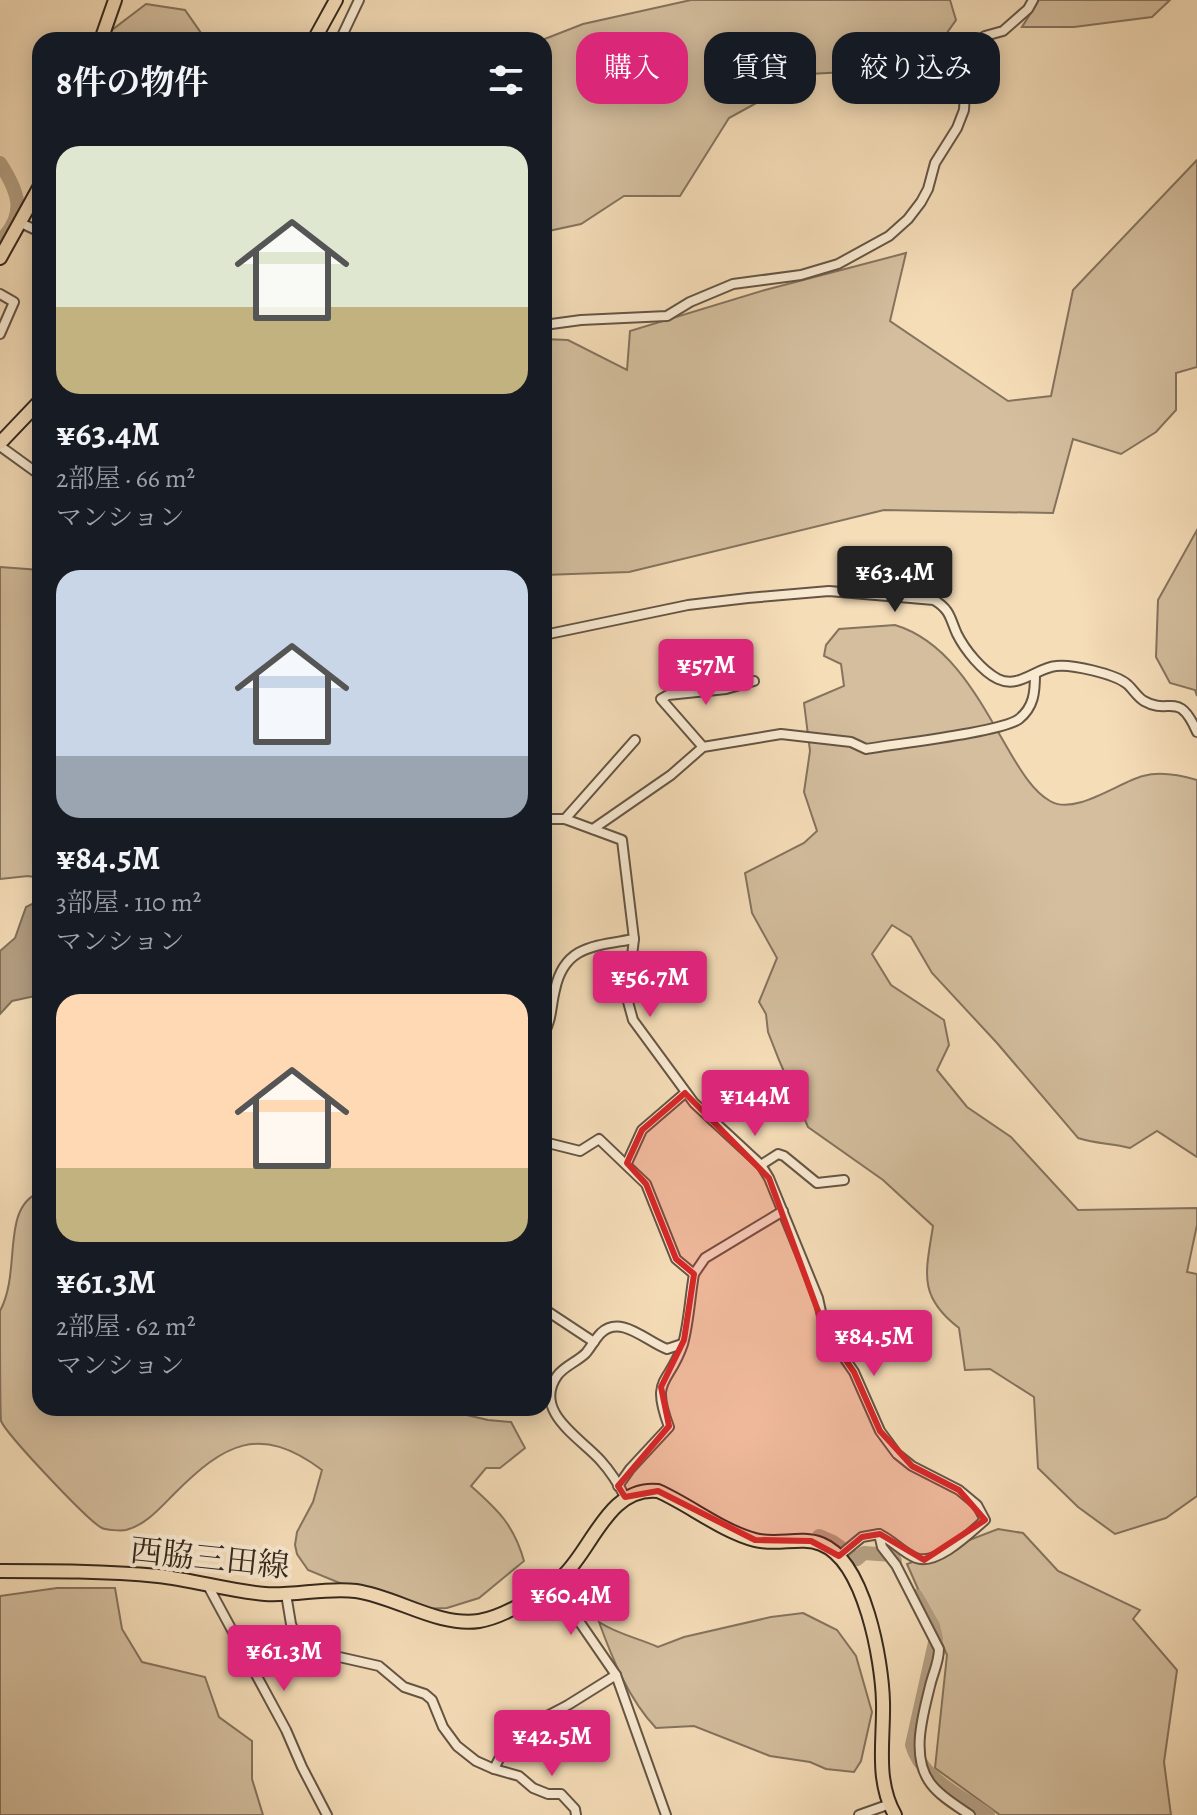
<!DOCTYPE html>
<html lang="ja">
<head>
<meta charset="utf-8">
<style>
  body { margin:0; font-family:Alegreya,"Noto Serif JP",serif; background:#242831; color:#f1f3f6; height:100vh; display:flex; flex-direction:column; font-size:30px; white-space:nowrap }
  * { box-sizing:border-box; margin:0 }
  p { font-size:26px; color:#9ea1a6 }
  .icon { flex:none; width:44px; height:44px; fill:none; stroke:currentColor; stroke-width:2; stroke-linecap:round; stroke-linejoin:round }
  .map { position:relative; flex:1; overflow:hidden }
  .drawer { position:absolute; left:32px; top:32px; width:520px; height:1384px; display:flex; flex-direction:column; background:#171b24; border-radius:24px; box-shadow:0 4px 20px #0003 }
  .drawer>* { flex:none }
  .banner { position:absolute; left:576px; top:32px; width:500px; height:72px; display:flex; gap:16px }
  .price { position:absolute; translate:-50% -68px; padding:0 18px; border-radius:8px; background:#db2777; color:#fff; font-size:26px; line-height:52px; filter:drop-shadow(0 2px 4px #0008) }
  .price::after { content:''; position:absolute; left:50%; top:48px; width:24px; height:18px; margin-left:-12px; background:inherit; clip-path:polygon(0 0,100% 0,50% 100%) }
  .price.active { background:#222; color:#fff }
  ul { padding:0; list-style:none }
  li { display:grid; align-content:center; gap:16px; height:424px; padding:0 24px }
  li span { display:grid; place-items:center; height:248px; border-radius:24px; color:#555 }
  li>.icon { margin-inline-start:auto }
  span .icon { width:144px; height:144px; fill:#fffc; stroke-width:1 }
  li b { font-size:34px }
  h2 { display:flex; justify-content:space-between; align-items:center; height:96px; padding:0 24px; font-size:34px }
  .chip { padding:0 28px; border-radius:24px; background:#171b24; box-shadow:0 4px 20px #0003; font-size:28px; line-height:72px }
  .chip.active { background:#db2777; color:#fff }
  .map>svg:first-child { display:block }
</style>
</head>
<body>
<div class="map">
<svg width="1197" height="1815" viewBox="0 0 1197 1815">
  <rect width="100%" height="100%" fill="#f5ddb8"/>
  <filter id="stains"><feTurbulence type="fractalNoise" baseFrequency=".0025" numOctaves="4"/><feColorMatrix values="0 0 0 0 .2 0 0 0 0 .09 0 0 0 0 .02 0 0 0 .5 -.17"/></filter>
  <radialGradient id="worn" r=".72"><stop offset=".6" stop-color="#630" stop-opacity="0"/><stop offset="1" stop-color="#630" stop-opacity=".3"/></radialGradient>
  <g fill="#d4be9e" stroke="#84735e" stroke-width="2">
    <path d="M691,0H950L956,20L922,68L809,74L729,118L680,196H624L581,224L544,232V40H542L583,24Z"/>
    <path d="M1039,0H1170L1152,17L1074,27H1022Z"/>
    <path d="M146,4L185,10L201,33L161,36L156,40H108L112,30Z"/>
    <path d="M1197,160V367L1176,373V410L1156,432L1121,454L1073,439L1053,513L884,510L629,572L544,575V339L568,340L627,370L630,331L765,290L906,253L890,321L1008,401L1051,396L1073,290Z"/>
    <path d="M1197,530V696L1195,690L1170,683L1156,657L1158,600Z"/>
    <path d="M0,567L40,570V878L28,876L0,879Z"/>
    <path d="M895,625C951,642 980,701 1008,749C1018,766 1032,791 1050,801C1075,816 1119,782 1143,776C1161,771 1180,775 1197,780V1157L1157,1131L1130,1148C1112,1143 1095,1144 1078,1138L997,1043L932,973L911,937L892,925L872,954L891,985L944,1020L949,1045L937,1070L967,1107L1011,1137L1078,1210L1197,1208V1225L1187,1272L1197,1274V1496L1166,1518L1115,1534L1078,1507L1038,1468L1034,1397L990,1369L965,1370L959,1328C917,1296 926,1272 933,1226L883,1180L808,1127L779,1060L768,1032L766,1014L759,1002L777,958L752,913L745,873L804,843L817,831L804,792L810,751L804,703L844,686L841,664L824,656L826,645L839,629Z"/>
    <path d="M40,1192V1408H437L488,1420L511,1422L525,1448L500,1468H486L471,1486C498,1510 514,1525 524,1561L479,1598L447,1608L420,1609L347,1586L308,1570L297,1554L295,1545L297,1532L313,1502L322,1470C259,1423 224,1444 174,1494C161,1507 146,1525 126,1530C121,1531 106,1530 102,1528C89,1522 7,1435 1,1421C0,1408 0,1331 0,1311C22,1270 0,1208 40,1192Z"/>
    <path d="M998,1529L1023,1533L1058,1571L1140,1610L1133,1619L1177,1670L1164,1762L1171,1815H1000L935,1768L947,1655L907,1564Z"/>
    <path d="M57,1588H115L122,1629L142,1662L205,1677L219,1717L252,1741V1779L263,1815H0V1596Z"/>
    <path d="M803,1613L837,1630L856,1656L872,1712L861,1761L854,1772L826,1769L810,1762L770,1756L694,1726L656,1728C629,1700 612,1658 599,1622C617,1634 638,1638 658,1647L684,1637L771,1617Z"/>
  </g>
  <path fill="#b49f83" stroke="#816f5a" stroke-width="2" d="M40,900V995L12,1001L0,1014V951L15,938L26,907Z"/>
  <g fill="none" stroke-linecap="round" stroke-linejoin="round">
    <g stroke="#b49f83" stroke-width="14">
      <path d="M0,163C18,191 28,214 0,241"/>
      <path d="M819,1536L833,1542L857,1559L864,1553L892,1555L895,1561"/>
      <path d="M916,1596L933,1626L936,1638L912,1745C921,1778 961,1796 988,1815"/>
    </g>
    <g stroke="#655544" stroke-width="12">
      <g id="street">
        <path d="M341,38L359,0"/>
        <path d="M21,223L40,232"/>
        <path d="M0,294L14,302L0,334"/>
        <path d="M544,325L581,320L667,316L690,302L733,284L801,275L838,264L889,236L908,219L921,202L928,189L935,163L957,128L964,110L967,57L972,48L985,36L1003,31L1028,9L1033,0"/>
        <path d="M0,446L40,475"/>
        <path d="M544,635L688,605L748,598L829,591L934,600C951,610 950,619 957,634C965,650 982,671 998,679C1019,689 1036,668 1056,666C1072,664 1115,674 1127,684C1133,689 1137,697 1144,701C1170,716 1178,689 1197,732"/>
        <path d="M703,747L661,699L668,695L726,689L754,681"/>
        <path d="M544,819H565L622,840L634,939L627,998L633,1020L694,1103L761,1165L769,1178L818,1298L825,1330L854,1372L880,1431L897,1454L912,1466L959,1490L977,1505L985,1520C970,1533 937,1566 916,1558C903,1553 892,1540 879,1534L862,1537L839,1556"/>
        <path d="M565,819L635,740"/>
        <path d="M593,829L671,775L703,747L781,734L851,742L866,749C894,744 1002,732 1019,719C1034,707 1035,692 1035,674"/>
        <path d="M544,1033C552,1020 551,1005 555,990C564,945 596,946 634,939"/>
        <path d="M544,1142L580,1151L599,1139L646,1184L676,1259L694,1274"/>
        <path d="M627,1163L642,1130L685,1093"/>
        <path d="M761,1165L778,1154L784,1156L817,1183L844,1180"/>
        <path d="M544,1309L594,1342"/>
        <path d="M618,1486L630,1469L669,1427C650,1376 669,1386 683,1344C689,1322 690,1297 694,1274L705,1258L783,1211"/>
        <path d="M625,1497C619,1485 610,1471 601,1461C582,1439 532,1412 557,1376C564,1366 577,1362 586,1353C591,1347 595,1339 601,1333C621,1314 647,1342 667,1349L682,1344"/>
        <path d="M879,1534L882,1547L896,1565L939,1649C939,1662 933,1673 930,1686C923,1715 910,1757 931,1784C941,1797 957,1806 970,1815"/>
        <path d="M555,1583L561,1595L616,1675L666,1815"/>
        <path d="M207,1584L286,1730L302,1767L327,1815"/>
        <path d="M286,1594L291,1624L296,1636L306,1644L326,1654L379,1666L404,1687L425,1694L432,1700L443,1727L457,1746L476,1761L494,1769L519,1776L533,1788L548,1794H561L575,1809L576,1815"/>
        <path d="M494,1769L511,1735L568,1705L616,1675"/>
        <path d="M859,1815L890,1804"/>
      </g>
    </g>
    <g stroke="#35281d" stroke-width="16">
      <g id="primary">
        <path d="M101,40L115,0"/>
        <path d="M314,40L336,0"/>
        <path d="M0,258L40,186"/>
        <path d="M0,443L40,401"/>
        <path d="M0,1571C52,1571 105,1571 158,1576C194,1580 229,1591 265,1594C295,1596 327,1587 356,1591C397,1597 438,1627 479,1621C504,1617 546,1592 564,1575C593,1547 609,1486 658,1491C690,1505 721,1531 755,1540C777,1546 801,1536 821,1544C865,1561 882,1661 883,1702C884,1740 875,1780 895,1815"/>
      </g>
    </g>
    <use href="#street" stroke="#f8e9d1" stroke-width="8"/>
    <use href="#primary" stroke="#f5ddb8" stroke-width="12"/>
  </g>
  <path fill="#d62828" fill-opacity="0.2" stroke="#d62828" stroke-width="6" stroke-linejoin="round" d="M685,1093L769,1178L825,1330L854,1372L880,1431L912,1466L959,1490L985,1520L924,1560L880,1534L862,1537L839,1556L811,1541L755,1540L658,1491L625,1497L618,1486L669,1426L661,1387L684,1340L694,1274L676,1259L646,1184L627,1163L642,1130Z"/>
  <g text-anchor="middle" stroke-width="8" stroke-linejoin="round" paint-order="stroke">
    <g font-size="32" fill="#35281d" stroke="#f8e9d1">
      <text transform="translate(210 1558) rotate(6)" y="11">西脇三田線</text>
    </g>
  </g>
  <rect width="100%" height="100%" filter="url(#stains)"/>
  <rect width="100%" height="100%" fill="url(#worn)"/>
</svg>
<b class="price active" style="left:895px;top:614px">¥63.4M</b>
<b class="price" style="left:706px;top:707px">¥57M</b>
<b class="price" style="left:650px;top:1019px">¥56.7M</b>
<b class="price" style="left:755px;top:1138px">¥144M</b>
<b class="price" style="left:874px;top:1378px">¥84.5M</b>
<b class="price" style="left:571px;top:1637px">¥60.4M</b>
<b class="price" style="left:284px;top:1693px">¥61.3M</b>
<b class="price" style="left:552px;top:1778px">¥42.5M</b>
<div class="banner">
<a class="chip active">購入</a>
<a class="chip">賃貸</a>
<a class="chip">絞り込み</a>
</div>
<section class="drawer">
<h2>8件の物件<svg class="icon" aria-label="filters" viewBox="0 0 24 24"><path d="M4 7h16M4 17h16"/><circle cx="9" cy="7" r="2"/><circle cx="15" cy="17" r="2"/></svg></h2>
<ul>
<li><span style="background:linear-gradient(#dfe7d0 65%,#c2b280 0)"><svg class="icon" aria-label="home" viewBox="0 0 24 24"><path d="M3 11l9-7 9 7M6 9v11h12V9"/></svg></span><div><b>¥63.4M</b><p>2部屋 · 66 m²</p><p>マンション</p></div></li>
<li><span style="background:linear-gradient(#c9d6e8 75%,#9aa5b1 0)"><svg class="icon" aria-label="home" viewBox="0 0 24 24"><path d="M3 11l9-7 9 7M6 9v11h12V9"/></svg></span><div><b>¥84.5M</b><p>3部屋 · 110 m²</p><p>マンション</p></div></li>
<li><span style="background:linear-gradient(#ffd9b3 70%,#c2b280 0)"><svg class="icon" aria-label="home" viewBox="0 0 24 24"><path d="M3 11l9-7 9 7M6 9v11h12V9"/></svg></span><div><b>¥61.3M</b><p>2部屋 · 62 m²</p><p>マンション</p></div></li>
</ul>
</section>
</div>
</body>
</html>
